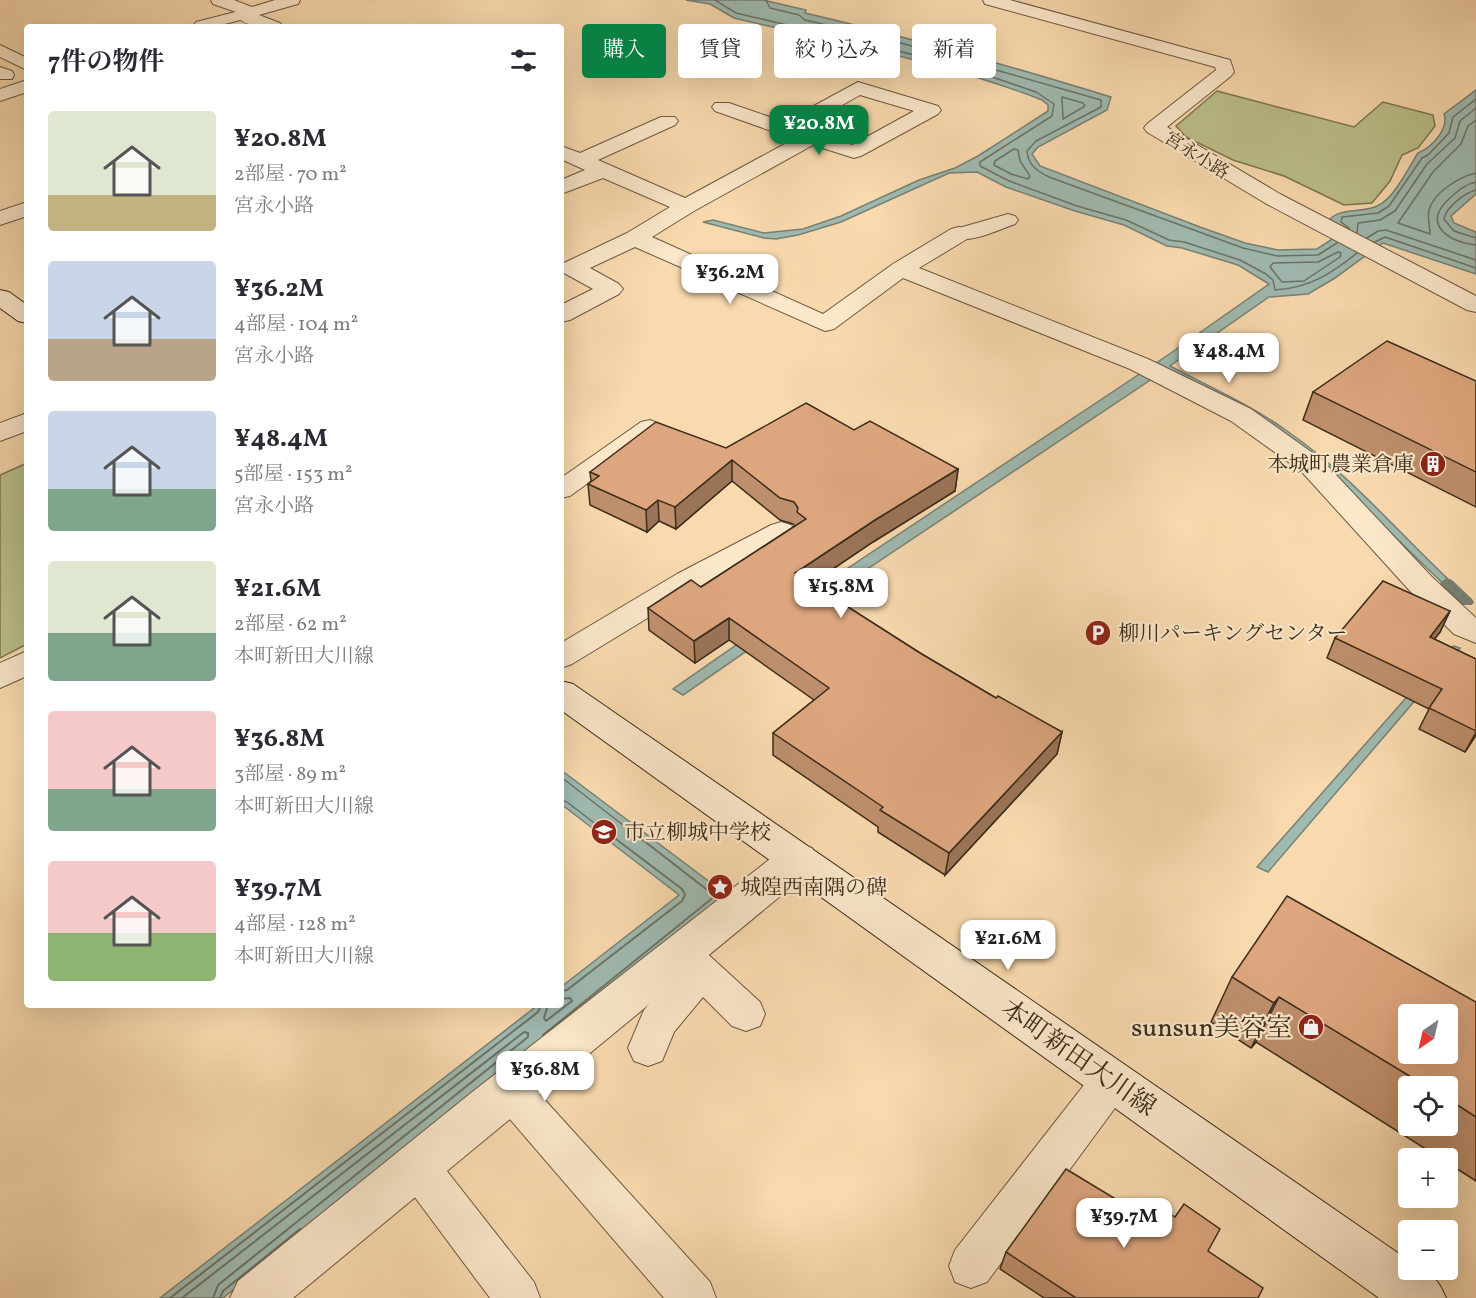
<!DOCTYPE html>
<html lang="ja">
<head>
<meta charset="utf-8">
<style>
  body { margin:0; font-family:Vollkorn,"Noto Serif JP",serif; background:#f7f7f7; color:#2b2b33; height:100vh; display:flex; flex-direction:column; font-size:22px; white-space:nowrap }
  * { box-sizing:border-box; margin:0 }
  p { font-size:20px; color:#7c7c81 }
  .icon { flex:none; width:33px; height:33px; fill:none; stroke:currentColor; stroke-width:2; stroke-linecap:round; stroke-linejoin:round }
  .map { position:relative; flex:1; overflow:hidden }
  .side { position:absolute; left:24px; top:24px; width:540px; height:984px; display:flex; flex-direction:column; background:#fff; border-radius:6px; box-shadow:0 6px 24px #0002 }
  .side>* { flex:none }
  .hud { position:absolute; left:582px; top:24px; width:570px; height:54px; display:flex; gap:12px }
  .needle { width:39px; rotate:214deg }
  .tools { position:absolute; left:1398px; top:1004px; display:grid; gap:12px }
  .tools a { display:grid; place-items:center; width:60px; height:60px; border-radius:6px; background:#fff; box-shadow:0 6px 24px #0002; font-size:30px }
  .price { position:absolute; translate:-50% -51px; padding:0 14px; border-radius:12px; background:#fff; color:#222; font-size:20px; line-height:39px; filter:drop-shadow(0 2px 3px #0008) }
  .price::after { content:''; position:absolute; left:50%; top:36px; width:18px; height:14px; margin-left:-9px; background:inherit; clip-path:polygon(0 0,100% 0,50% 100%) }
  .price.current { background:#0b8043; color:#fff }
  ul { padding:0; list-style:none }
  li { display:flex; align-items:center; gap:18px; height:150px; padding:0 24px }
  li span { display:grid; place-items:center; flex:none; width:168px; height:120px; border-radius:6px; color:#555 }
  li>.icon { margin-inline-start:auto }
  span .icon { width:72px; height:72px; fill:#fffc; stroke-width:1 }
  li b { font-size:26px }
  h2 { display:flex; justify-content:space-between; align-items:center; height:72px; padding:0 24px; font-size:26px }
  .tag { padding:0 21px; border-radius:6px; background:#fff; box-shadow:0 6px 24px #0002; font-size:21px; line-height:54px }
  .tag.current { background:#0b8043; color:#fff }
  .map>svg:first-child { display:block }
</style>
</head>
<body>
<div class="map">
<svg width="1476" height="1298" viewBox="0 0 1476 1298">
  <rect width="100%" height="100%" fill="#f9daae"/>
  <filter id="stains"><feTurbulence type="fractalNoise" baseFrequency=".00333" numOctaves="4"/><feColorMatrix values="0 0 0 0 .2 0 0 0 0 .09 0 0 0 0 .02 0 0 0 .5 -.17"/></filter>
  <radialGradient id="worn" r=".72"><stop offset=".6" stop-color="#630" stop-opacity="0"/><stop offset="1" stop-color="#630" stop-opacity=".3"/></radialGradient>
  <g fill="#bcc08b" stroke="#7c7653" stroke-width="1.5">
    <path d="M1217,91L1354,127L1383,102L1433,115L1435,126L1418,148L1402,155L1390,181L1372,203L1344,205L1284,176L1233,160L1186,137L1176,126Z"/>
    <path d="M27,463V644L0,658V475Z"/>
  </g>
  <g fill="#9fbab1" stroke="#778175" stroke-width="1.5">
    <path d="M686,0H763L806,10L805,13C908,37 1010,66 1111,97L1107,110L1038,147L1032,154L1040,166L1200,227L1245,243L1278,250L1317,249L1345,231L1327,222C1342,205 1361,215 1379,205C1394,198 1409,167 1418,153C1433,147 1449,128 1444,114L1476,90V194L1451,216L1454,223L1476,232V274L1383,243L1335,278L1308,294L1269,297L1170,366C1210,387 1251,405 1287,431C1354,477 1406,542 1466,596L1457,597L1339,483L1167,369L803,612L683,695L673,689L815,590L1168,355L1269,284L1238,265L1182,248L1167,246L1124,225L1075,211L1006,187L977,172L949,173L841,222L798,235L776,239L764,238L703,222L713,220L764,233L803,229L841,216L919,180L955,168L978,156L1048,111V105L1042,100C943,61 837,43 734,18L710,4Z"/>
    <path d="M1454,646L1460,648L1268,872L1257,867L1449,649Z"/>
    <path d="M561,770L727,895L223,1298H160L538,1005H561V987L679,895L561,804Z"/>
  </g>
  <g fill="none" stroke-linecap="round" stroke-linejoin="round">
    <g stroke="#6d7366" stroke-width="1.5">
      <path d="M715,0L736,13L957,65L1036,92L1054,104L1052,116L980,162V166L1009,181L1077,206L1126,220L1169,240L1184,242L1240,260L1266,274L1273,280L1275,290C1309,288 1331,274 1357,253"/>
      <path d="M766,0L770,8L799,15L805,20L880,37L1101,100V107L1036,141L1027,151C1028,165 1037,171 1049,177L1243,248L1277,256L1318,255L1337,243"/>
      <path d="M1062,97L1083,103L1085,106L1063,119Z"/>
      <path d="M1476,120L1468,126L1461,144L1433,172L1398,223L1430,234C1430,226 1427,218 1429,210C1434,192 1459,177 1476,173"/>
      <path d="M1014,149L1018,150L1020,161L1030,176L1028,179L1011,174L994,165L995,161Z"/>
      <path d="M1476,182C1466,184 1459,190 1451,197C1421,223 1446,241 1476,245"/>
      <path d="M1476,190C1465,193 1446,207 1444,219L1454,231L1476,238"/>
      <path d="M1349,228L1341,222L1342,217L1378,213L1389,206L1422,158L1428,155L1449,133L1453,117L1476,99"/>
      <path d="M1357,233L1358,223L1380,220L1395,211L1427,164L1455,138L1460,121L1476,108"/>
      <path d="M1367,238L1378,231L1386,230L1476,260"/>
      <path d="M1375,242L1385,237L1476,268"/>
      <path d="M1338,252L1341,253L1340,257L1304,281L1282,282L1270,267L1273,263L1318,262Z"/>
      <path d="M561,777L632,832"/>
      <path d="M561,800L567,802L606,832"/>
    </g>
    <g stroke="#6d7366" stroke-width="2">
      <path d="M561,991L567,990L682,901L685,895L682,889L604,830"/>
      <path d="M548,1005L544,1018L546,1021L572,1001L570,998L561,999"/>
      <path d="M543,1035L715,896L630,830"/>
      <path d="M170,1298L538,1012L541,1005"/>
      <path d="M182,1298L524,1032L528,1033V1037L218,1285L213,1298"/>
      <path d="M220,1298L223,1291L300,1229"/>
    </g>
    <path fill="#778175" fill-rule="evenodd" d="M1447,578L1452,580L1472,599L1474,602L1472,605H1462L1442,586L1440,583Z"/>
    <g stroke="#6a5840" stroke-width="2">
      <g id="service">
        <path d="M243,10L251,15L248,18L213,27H196L194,25L196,22Z"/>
        <path d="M0,67L12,71L14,75L12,79H0Z"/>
        <path d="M1008,214L1015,216L1018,220L1015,224C996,231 972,243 952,238L949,234L952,230Z"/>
        <path d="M650,420L689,436L693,441L689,446L680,449L652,437L570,496L561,498V478L641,422Z"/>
        <path d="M781,522L791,525L795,531L791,537L697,588L572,664L561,668V643L677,574L771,525Z"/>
        <path d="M27,651V676L0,688V663Z"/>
        <path d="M686,941L699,946L760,1002L765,1014L760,1026L746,1031L732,1026L703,997L674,1032L662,1061L648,1066L634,1061L628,1048L644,1010L677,972L667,957L673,946Z"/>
        <path d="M1112,1062L1126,1067L1132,1080L1126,1093L987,1282L971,1288L955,1282L949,1266L955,1250L1098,1067Z"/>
        <path d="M510,1071L524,1077L710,1282L716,1298H664L496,1103L490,1090L496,1077Z"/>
        <path d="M417,1146L432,1152L534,1282L540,1298H490L402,1180L396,1166L402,1152Z"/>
      </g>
    </g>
    <g stroke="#6a5840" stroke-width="2">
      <g id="minor">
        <path d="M211,0H234L252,7L275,0H300L298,4L259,15L280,23L283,27C267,27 245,28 235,15L236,12L213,4Z"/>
        <path d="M983,0H1010L1230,60L1234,72L1231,76L1167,127L1280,194L1476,296V312L1467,310L1265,203L1147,132L1144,128L1147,124L1216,70L1215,67L985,4Z"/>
        <path d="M0,45L27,58V70L0,57Z"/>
        <path d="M27,80V92L0,101V89Z"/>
        <path d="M858,82L938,106L941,110L938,114L861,156L854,158L813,145L694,211L652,237L823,314L893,264L951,229L959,227L967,229L970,234L967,239L919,268L1148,359L1251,409L1321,459L1432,577L1476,618V643L1454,634L1410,591L1301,471L1231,421L1130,369L903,278L834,329L825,331L635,247L590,268L619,284L623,289L619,294L570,320L561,322V305L593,289L564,273L561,269L564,263L627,233L670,207L603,178L561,194V180L585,170L561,159V146L580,153L661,117H675L678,121L675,125L598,160L685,198L794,139L715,111L712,107L715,103H729L784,122ZM860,95L914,111L852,145L802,128Z"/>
        <path d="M27,202V216L0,225V211Z"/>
        <path d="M27,413V431L0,441V423Z"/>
        <path d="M798,844L812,848L817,859L812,870L293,1298H230L238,1281L471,1093L784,848Z"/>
      </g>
    </g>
    <g stroke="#3b2c1b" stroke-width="2">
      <g id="secondary">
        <path d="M0,290L9,292L27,305V323L18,321L0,308Z"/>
        <path d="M561,681L573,684L1408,1260V1269C1430,1269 1438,1279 1446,1298H1379L561,710Z"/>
      </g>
    </g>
    <use href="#service" fill="#fbe7ca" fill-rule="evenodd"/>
    <use href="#minor" fill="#fbe7ca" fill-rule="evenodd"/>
    <use href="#secondary" fill="#fbe7ca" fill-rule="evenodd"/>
  </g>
  <g fill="#be8f6c" stroke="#3b2c1b" stroke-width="1.5" fill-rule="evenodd">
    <path d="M1476,381V507L1303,420L1313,392Z"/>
    <path d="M854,430L958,469L955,491L873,542L811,584L920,653L996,698L1062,732L1057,754L945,875L878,832V827L773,755V733L814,700L729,640L695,663L649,630L648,608L701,587L795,526L793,524L780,520L732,481L676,529L659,521L647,532L590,505L588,484L591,481L590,472L726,448Z"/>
    <path d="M1450,611L1440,632L1434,639L1476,659V735L1465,752L1419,729L1429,709L1327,658L1335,638Z"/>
    <path d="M1232,977L1476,1002V1181L1448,1163V1158H1440L1256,1042L1251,1048L1211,1022ZM1408,1086H1448V1125H1408Z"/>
    <path d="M1155,1223L1208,1251L1258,1298H1044L1000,1269L1006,1252Z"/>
  </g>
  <g fill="#9b7458" stroke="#3b2c1b" stroke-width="1.5">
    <path d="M732,460V481L676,529L675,507Z"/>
    <path d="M958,469L955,491L873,542L794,595L795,573L875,520Z"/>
    <path d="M658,500L659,521L647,532L646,510Z"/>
    <path d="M1450,611L1440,632L1420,658L1430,637Z"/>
    <path d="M729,618V640L695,663L694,641Z"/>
    <path d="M1062,732L1057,754L945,875L949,853Z"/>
    <path d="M1476,732V735L1465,752Z"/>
    <path d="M1279,997L1256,1042L1251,1048L1274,1003Z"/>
  </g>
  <g fill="#dda67e" stroke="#3b2c1b" stroke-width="1.5" fill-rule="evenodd">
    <path d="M1387,341L1476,381V472L1313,392Z"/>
    <path d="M806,403L854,430L870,421L958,469L875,520L795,573L920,653L996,698L998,696L1062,732L949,853L880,810L883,807L773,733L829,688L729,618L694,641L648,608L691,580L701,587L806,519L797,512L798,508L794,502L780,498L732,460L675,507L658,500L646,510L588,484L599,476L590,472L656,422L726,448Z"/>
    <path d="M1383,581L1450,611L1430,637L1476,659V731L1429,708L1442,689L1335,638Z"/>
    <path d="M1287,896L1476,1002V1117L1448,1099V1086H1426L1279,997L1274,1003L1232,977ZM1408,1014H1448V1053H1408Z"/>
    <path d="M1066,1169L1155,1223L1163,1209L1175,1217L1184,1204L1220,1229L1208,1251L1263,1288L1258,1298H1076L1006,1252Z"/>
  </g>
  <defs>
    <g id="building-disc" transform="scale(1.35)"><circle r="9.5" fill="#8f2418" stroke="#fbe7ca"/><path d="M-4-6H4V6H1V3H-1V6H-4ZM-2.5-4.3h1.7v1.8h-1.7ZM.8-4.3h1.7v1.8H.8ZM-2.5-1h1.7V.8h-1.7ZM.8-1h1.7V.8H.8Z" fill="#fff"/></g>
    <g id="parking-disc" transform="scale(1.35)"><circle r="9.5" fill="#8f2418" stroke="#fbe7ca"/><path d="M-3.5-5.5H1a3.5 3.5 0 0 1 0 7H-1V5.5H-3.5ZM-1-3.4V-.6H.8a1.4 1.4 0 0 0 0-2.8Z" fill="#fff"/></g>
    <g id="school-disc" transform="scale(1.35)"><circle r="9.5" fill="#8f2418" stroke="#fbe7ca"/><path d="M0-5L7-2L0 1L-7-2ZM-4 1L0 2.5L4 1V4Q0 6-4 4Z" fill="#fff"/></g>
    <g id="sight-disc" transform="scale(1.35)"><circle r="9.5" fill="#8f2418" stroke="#fbe7ca"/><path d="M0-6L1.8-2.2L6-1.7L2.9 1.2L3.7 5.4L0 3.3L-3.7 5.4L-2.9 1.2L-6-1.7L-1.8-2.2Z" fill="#fff"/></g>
    <g id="shop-disc" transform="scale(1.35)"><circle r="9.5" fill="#8f2418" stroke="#fbe7ca"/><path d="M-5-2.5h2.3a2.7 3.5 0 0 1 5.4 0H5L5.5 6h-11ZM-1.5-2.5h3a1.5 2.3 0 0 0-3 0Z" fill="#fff"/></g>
  </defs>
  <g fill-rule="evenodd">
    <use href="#building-disc" x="1433" y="464"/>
    <use href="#parking-disc" x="1098" y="633"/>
    <use href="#school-disc" x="604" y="832"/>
    <use href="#sight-disc" x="720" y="887"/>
    <use href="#shop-disc" x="1311" y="1027"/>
  </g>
  <g text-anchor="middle" stroke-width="4.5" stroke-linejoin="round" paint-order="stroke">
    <g font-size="18" fill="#3b2c1b" stroke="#fbe7ca">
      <text transform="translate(1197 155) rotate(32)" y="6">宮永小路</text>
    </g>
    <g font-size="21" fill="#3b2c1b" stroke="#fbe7ca" text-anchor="start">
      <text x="1414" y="471" text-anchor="end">本城町農業倉庫</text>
      <text x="1118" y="640">柳川パーキングセンター</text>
      <text x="624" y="839">市立柳城中学校</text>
      <text x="740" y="894">城隍西南隅の碑</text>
    </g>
    <g font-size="26" fill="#3b2c1b" stroke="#fbe7ca" text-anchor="end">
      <text x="1292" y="1036">sunsun美容室</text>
    </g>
    <g font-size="26" fill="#3b2c1b" stroke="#fbe7ca">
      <text transform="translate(1079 1057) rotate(35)" y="9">本町新田大川線</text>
    </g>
  </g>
  <rect width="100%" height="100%" filter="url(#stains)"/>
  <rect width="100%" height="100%" fill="url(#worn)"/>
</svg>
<div class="tools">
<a><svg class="needle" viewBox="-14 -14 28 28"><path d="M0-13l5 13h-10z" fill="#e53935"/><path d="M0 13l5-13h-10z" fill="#7c7c81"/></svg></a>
<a><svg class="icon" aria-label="locate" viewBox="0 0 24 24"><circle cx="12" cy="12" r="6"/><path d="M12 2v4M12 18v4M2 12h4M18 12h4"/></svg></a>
<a>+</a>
<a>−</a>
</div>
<b class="price current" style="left:819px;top:156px">¥20.8M</b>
<b class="price" style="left:730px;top:305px">¥36.2M</b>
<b class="price" style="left:1229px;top:384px">¥48.4M</b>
<b class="price" style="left:841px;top:619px">¥15.8M</b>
<b class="price" style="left:1008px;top:971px">¥21.6M</b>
<b class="price" style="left:545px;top:1102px">¥36.8M</b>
<b class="price" style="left:1124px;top:1249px">¥39.7M</b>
<div class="hud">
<a class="tag current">購入</a>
<a class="tag">賃貸</a>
<a class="tag">絞り込み</a>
<a class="tag">新着</a>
</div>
<section class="side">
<h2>7件の物件<svg class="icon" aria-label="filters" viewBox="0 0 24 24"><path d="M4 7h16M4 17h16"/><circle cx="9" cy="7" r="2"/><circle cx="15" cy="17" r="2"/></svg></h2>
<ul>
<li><span style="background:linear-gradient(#dfe7d0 70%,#c2b280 0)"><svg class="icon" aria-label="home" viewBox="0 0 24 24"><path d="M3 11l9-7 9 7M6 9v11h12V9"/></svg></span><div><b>¥20.8M</b><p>2部屋 · 70 m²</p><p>宮永小路</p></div></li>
<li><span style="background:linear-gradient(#c9d6e8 65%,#b9a48a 0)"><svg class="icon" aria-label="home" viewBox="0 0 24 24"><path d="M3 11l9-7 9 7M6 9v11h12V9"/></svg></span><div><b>¥36.2M</b><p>4部屋 · 104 m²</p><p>宮永小路</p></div></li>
<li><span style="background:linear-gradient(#c9d6e8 65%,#7fa58c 0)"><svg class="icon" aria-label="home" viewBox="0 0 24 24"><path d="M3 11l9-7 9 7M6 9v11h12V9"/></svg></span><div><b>¥48.4M</b><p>5部屋 · 153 m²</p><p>宮永小路</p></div></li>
<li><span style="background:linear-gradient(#dfe7d0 60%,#7fa58c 0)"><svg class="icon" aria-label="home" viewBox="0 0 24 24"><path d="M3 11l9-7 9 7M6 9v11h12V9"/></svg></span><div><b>¥21.6M</b><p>2部屋 · 62 m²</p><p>本町新田大川線</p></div></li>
<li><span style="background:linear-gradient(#f6c9c9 65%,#7fa58c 0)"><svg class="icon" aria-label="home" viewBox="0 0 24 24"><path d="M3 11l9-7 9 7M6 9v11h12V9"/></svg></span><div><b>¥36.8M</b><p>3部屋 · 89 m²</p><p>本町新田大川線</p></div></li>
<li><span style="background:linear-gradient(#f6c9c9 60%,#8fb573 0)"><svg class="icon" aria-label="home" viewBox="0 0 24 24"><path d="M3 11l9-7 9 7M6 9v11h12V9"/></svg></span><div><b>¥39.7M</b><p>4部屋 · 128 m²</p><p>本町新田大川線</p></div></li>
</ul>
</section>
</div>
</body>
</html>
